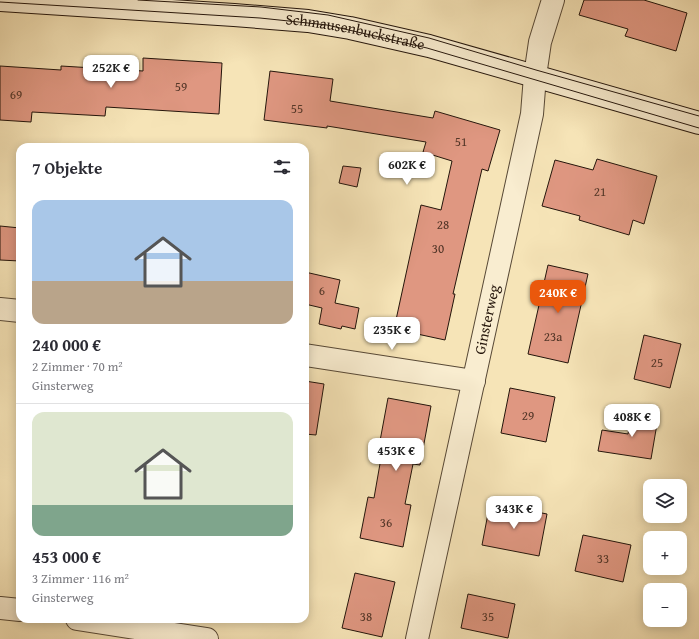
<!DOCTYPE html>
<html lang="de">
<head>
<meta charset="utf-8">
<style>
  body { margin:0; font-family:"Gentium Book Plus",serif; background:#f7f7f7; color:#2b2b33; height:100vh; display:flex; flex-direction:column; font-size:15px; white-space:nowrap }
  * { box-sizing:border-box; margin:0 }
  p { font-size:13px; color:#7c7c81 }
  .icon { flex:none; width:22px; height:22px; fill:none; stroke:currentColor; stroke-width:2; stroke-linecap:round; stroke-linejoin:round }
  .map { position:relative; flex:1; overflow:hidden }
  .sheet { position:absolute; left:16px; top:143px; width:293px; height:480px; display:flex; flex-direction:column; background:#fff; border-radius:12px; box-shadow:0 2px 10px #0003 }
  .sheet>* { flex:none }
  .buttons { position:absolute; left:643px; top:479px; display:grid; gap:8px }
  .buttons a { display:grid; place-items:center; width:44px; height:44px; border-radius:8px; background:#fff; box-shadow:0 2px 10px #0003; font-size:20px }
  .price { position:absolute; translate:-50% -34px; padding:0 9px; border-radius:8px; background:#fff; color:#222; font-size:13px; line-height:26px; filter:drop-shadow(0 1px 2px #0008) }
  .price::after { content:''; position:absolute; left:50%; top:24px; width:12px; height:9px; margin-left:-6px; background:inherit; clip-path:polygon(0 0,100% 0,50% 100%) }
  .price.active { background:#ea580c; color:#fff }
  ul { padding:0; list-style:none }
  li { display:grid; align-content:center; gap:8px; height:212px; padding:0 16px }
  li+li { border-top:1px solid #e1e1e2 }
  li span { display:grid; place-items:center; height:124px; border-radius:12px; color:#555 }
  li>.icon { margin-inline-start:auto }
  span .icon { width:72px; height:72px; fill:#fffc; stroke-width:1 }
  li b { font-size:17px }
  h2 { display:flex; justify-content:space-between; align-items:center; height:48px; padding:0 16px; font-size:17px }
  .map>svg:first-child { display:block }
</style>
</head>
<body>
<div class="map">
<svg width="699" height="639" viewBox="0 0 699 639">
  <rect width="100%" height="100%" fill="#f6e4b7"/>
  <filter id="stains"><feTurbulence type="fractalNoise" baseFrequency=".005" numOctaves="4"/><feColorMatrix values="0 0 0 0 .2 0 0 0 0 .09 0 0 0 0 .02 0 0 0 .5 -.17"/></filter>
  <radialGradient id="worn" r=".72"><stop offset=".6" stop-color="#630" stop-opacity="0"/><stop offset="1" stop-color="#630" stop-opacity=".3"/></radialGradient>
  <g fill="#df9781" stroke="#24150b">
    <path d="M584,0H644L687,13L676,51L625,36L628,29L579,15Z"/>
    <path d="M143,58L222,63L219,114L106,107L105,116L32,112L31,122L0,120V66L61,70V66L143,71Z"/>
    <path d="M270,71L333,79L330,101L433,118L435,111L500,130L488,171L482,169L453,294H455L445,340L394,329L421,205L441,210L452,161L423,152L426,142L327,126V128L264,120Z"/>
    <path d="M597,159L657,176L644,224L633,220L629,235L579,220L580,216L542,206L555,160L593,170Z"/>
    <path d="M343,166L361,168L357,187L339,183Z"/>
    <path d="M0,226L20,228V261L0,260Z"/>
    <path d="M548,265L588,274L568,363L528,354Z"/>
    <path d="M305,272L340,280L335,303L359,308L355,329L342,326L341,329L319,324L322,308L305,304Z"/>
    <path d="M644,335L681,344L670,388L634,379Z"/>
    <path d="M305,381L324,384L316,435L305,434Z"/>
    <path d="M510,388L555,397L546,442L501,433Z"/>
    <path d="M388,398L431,406L420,465L413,464L405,504L411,505L403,547L360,538L368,497L374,498L381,458L377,457Z"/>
    <path d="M631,414L658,418L651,459L598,451L602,430L628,434Z"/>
    <path d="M490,503L547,514L539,556L482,545Z"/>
    <path d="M583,535L631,545L623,582L575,571Z"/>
    <path d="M355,573L395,582L382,637L342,628Z"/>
    <path d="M468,594L515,604L508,638L461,628Z"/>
  </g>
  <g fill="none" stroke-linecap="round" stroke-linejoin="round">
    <g stroke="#584936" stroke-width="24">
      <g id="street">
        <path d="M0,309L20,311"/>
        <path d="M305,355L474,381"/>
        <path d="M0,608L20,610"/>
        <path d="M77,619L207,639"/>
        <path id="s1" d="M417,639L532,114L535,76L540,42L553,0"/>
      </g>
    </g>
    <g stroke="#24150b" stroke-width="24">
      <g id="secondary">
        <path id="s2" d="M0,0L234,15L308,21L350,28L429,46L699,123"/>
      </g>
    </g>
    <use href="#street" stroke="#f9edd0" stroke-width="22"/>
    <use href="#secondary" stroke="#f9edd0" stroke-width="22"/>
    <g stroke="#24150b" stroke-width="1">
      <path d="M138,0L261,7L328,15L429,38L536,70L699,116"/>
      <path d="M0,2L260,18L327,25L427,48L699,128"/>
    </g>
  </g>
  <g text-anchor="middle" stroke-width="3" stroke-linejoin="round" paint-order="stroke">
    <g font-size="13" fill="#533628">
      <text x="181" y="91">59</text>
      <text x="16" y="99">69</text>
      <text x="297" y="113">55</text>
      <text x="461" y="146">51</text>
      <text x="600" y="196">21</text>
      <text x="443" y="229">28</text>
      <text x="438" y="253">30</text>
      <text x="322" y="295">6</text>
      <text x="553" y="341">23a</text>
      <text x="657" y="367">25</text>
      <text x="528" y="420">29</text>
      <text x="386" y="527">36</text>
      <text x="603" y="563">33</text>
      <text x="366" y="621">38</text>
      <text x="488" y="621">35</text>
    </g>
    <g font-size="15" fill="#24150b" stroke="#f9edd0">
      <text dy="5" stroke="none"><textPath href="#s2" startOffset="357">Schmausenbuckstraße</textPath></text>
      <text dy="5" stroke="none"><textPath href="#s1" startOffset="327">Ginsterweg</textPath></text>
    </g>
  </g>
  <rect width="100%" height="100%" filter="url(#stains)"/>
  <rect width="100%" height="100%" fill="url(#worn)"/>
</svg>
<div class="buttons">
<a><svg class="icon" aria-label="layers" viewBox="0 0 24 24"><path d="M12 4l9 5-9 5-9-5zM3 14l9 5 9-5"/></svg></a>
<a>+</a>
<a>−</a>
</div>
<b class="price" style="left:111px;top:89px">252K €</b>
<b class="price" style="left:407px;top:186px">602K €</b>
<b class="price active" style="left:558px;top:314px">240K €</b>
<b class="price" style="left:392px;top:351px">235K €</b>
<b class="price" style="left:632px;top:438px">408K €</b>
<b class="price" style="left:396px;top:472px">453K €</b>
<b class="price" style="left:514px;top:530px">343K €</b>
<section class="sheet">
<h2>7 Objekte<svg class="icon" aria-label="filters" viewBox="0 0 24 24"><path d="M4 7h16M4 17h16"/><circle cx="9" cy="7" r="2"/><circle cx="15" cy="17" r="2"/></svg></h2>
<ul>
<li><span style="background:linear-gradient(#a9c7e8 65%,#b9a48a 0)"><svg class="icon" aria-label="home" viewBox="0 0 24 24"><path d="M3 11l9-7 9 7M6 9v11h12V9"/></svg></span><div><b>240 000 €</b><p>2 Zimmer · 70 m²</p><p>Ginsterweg</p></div></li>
<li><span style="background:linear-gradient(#dfe7d0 75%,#7fa58c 0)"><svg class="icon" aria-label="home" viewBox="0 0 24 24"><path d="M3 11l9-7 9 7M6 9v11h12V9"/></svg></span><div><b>453 000 €</b><p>3 Zimmer · 116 m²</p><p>Ginsterweg</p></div></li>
</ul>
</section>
</div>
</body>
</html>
